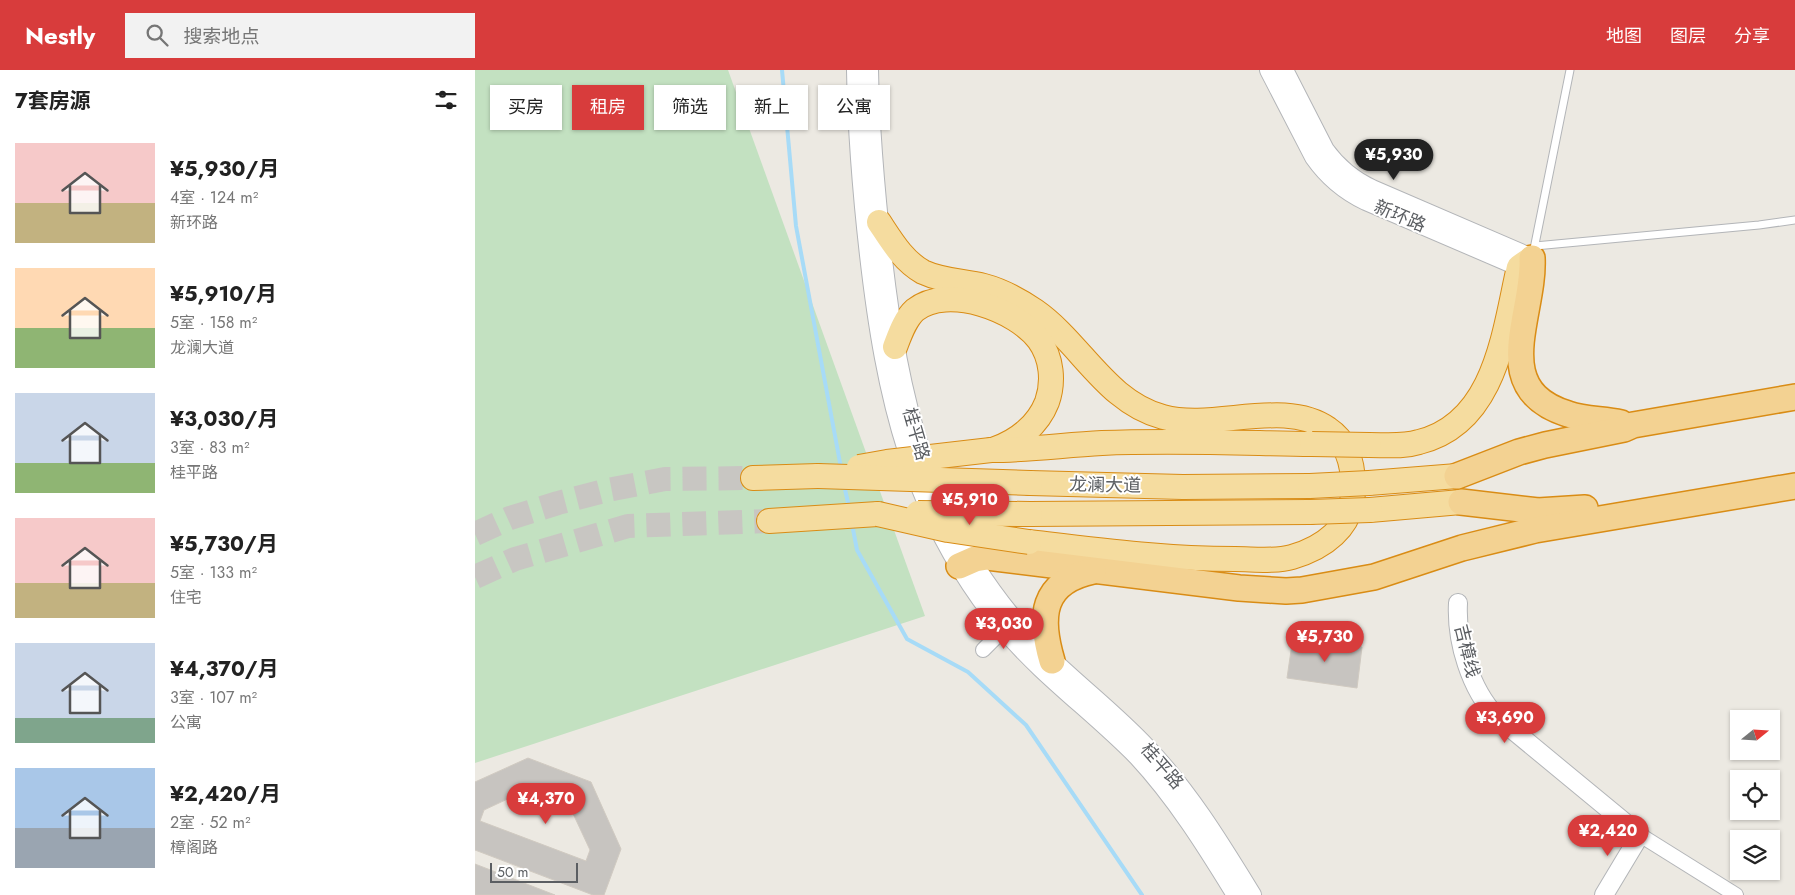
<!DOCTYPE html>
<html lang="zh">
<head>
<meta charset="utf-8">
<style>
  body { margin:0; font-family:Jost,"Noto Sans SC",sans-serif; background:#f2f2f2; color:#222; height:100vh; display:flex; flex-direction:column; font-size:19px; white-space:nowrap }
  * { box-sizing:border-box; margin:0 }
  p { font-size:16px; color:#767676 }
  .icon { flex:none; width:28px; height:28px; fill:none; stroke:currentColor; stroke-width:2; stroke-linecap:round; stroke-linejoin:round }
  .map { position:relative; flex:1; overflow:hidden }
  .side { display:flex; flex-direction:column; background:#fff; width:475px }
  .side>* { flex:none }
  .guide { position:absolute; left:15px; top:15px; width:475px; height:45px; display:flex; gap:10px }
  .needle { width:32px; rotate:72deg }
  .controls { position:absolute; left:1255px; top:640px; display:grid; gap:10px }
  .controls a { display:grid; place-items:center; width:50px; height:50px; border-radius:0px; background:#fff; box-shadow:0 1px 4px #0004; font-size:25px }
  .scale { position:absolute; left:15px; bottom:12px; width:88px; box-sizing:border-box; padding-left:5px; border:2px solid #5b5e62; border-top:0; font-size:14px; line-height:18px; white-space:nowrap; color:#5b5e62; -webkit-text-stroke:4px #fff; paint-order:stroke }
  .price { position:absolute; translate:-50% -42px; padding:0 11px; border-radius:18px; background:#d83c3c; color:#fff; font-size:16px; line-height:32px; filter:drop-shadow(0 1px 2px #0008) }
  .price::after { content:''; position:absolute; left:50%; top:30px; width:15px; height:11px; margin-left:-8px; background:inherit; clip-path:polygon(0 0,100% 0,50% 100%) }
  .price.on { background:#222; color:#fff }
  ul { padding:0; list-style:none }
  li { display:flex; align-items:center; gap:15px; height:125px; padding:0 15px }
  li span { display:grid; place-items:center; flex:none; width:140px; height:100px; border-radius:0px; color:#555 }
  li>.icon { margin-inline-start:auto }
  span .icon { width:60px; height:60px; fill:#fffc; stroke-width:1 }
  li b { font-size:21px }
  h2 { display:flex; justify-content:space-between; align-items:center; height:60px; padding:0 15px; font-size:21px }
  .pill { padding:0 18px; border-radius:0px; background:#fff; box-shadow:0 1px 4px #0004; font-size:18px; line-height:45px }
  .pill.on { background:#d83c3c; color:#fff }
  header { display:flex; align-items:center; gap:30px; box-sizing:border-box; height:70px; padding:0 25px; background:#d83c3c; color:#fff }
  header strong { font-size:24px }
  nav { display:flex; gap:28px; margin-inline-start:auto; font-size:18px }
  .search { width:350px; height:45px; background:#f2f2f2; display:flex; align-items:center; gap:12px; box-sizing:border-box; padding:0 18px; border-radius:0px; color:#767676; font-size:19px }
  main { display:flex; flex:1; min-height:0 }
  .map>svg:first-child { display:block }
</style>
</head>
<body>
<header>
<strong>Nestly</strong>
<div class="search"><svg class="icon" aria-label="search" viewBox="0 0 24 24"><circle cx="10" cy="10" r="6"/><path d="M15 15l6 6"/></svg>搜索地点</div>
<nav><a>地图</a><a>图层</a><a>分享</a></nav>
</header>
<main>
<section class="side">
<h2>7套房源<svg class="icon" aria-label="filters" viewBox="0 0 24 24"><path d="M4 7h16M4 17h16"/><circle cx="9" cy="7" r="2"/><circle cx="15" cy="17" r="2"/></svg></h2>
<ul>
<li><span style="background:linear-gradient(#f6c9c9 60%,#c2b280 0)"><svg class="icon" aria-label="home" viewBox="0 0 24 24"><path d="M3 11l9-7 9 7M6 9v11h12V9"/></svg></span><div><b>¥5,930/月</b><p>4室 · 124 m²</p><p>新环路</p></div></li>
<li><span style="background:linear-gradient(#ffd9b3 60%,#8fb573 0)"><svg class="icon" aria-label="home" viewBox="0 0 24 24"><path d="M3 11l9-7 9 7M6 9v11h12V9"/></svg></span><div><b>¥5,910/月</b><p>5室 · 158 m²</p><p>龙澜大道</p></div></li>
<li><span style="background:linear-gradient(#c9d6e8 70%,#8fb573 0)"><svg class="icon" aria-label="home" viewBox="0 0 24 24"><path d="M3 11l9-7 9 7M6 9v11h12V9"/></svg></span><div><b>¥3,030/月</b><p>3室 · 83 m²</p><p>桂平路</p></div></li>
<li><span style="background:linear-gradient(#f6c9c9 65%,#c2b280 0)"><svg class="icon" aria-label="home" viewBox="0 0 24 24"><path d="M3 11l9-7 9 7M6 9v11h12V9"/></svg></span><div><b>¥5,730/月</b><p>5室 · 133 m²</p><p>住宅</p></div></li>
<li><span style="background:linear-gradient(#c9d6e8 75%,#7fa58c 0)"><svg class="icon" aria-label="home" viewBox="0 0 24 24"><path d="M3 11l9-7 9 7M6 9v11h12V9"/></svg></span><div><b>¥4,370/月</b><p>3室 · 107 m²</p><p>公寓</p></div></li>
<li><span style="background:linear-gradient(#a9c7e8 60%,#9aa5b1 0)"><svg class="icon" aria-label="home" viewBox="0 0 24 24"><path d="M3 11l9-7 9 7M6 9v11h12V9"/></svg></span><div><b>¥2,420/月</b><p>2室 · 52 m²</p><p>樟阁路</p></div></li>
</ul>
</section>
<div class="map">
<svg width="1320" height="825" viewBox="0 0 1320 825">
  <rect width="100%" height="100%" fill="#ece9e2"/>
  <path fill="#c3e1c1" d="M0,0H253L450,546L0,693Z"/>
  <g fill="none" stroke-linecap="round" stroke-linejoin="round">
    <g stroke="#a7dbf7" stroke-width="4">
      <path d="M307,0L321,156L366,398"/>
      <path d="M369,415L374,437"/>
      <path d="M377,454L382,480L432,569L493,602L551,655L667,825"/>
    </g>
  </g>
  <g fill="#c7c4c0" stroke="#d0cac1" fill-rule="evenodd">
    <path d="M818,567L887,577L882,618L812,608Z"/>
    <path d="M53,688L116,712L146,779L129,825H118L0,780V712ZM54,719L94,735L115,780L111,791L5,751L9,740Z"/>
    <path d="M0,794L80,825H0Z"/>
  </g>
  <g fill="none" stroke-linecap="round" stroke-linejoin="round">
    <g stroke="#c8c6c2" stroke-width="24" stroke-dasharray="24 12" stroke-linecap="butt">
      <path d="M0,464L35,448L83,433L133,420L190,409L278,408"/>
      <path d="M0,507L40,489L153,456L294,451"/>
    </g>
    <g stroke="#b3b5b8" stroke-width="9">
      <g id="service">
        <path d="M1060,176L1284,155L1320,150"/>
        <path d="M1059,179L1095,0"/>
      </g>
    </g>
    <g stroke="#b3b5b8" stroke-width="16">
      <g id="minor">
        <path d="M508,580L529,559"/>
        <path d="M1165,765L1261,825"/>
      </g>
    </g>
    <g stroke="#b3b5b8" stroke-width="20">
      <g id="tertiary">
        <path d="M381,0C382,62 387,123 394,185C410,325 436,446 528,558C568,606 619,642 662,686C701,728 731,776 761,825"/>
        <path d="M394,0C395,63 401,127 408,190C424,327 450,445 542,553C581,600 631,634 672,678C714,722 745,773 777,825"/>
        <path d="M794,0L839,87C853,107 870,121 891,131L1054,201"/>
        <path d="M809,0L850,80C863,98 878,110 897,119L1057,188"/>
        <path d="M983,533C981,571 995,619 1022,647L1165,765L1129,825"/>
      </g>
    </g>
    <g stroke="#d98c15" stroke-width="26">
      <g id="trunk">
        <path d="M404,152C416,170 428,191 448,202C467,211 489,211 509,216C528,221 544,230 560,241C606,273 631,332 688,347C739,361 809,328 853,359C874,373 879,398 878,422C877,458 848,478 817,487C800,492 778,489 760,489C691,489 622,480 554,472"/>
        <path d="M420,277C425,264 430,249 440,240C473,214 542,240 564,270C577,288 579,312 572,332C563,355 543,371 520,379"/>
        <path d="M894,375C911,375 928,377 944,372C1021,353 1029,262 1044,197L1057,188"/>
        <path d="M516,380C553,380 589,375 627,373C697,370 767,373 837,374"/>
        <path d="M278,408L343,406"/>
        <path d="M555,413L708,417L835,416"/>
        <path d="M894,413L982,406"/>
        <path d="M895,440L986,432"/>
        <path d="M555,444L835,442"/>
        <path d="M294,451L403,444"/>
      </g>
    </g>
    <g stroke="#d98c15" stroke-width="28">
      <g id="motorway">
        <path d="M1057,188C1060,245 1012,319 1093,344C1110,350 1128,349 1146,353"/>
        <path d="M982,406L1044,382L1070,375L1149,359L1158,355L1320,327"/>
        <path d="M986,432L1063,441L1110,438"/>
        <path d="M484,496L500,489L512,487L764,518L811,521L827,520L899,507L987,478L1060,460L1320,416"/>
        <path d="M577,591C564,547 566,512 618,501"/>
      </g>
    </g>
    <use href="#service" stroke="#fff" stroke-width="7"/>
    <use href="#minor" stroke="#fff" stroke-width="14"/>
    <use href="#tertiary" stroke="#fff" stroke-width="18"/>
    <use href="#trunk" stroke="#f5dc9f" stroke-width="24"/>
    <use href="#motorway" stroke="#f3d292" stroke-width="25"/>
    <g stroke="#d98c15" stroke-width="26" stroke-linecap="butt">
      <g id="trunk-bridge">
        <path d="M837,374L894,375"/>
        <path d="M384,397L412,392L516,380"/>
        <path d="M343,406L555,413"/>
        <path d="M835,416L894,413"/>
        <path d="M835,442L895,440"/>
        <path d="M443,443L555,444"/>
        <path d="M403,444L473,460L554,472"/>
      </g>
    </g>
    <use href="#trunk-bridge" stroke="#f5dc9f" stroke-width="24"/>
  </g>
  <g text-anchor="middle" stroke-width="4" stroke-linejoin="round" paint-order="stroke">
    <g font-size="18" fill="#5b5e62" stroke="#fff">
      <text transform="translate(925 146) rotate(23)" y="6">新环路</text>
      <text transform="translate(441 364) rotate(74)" y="6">桂平路</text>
      <text transform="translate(630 415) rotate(1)" y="6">龙澜大道</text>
      <text transform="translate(992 581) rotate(76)" y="6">吉樟线</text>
      <text transform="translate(687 696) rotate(49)" y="6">桂平路</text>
    </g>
  </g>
</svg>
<div class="controls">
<a><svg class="needle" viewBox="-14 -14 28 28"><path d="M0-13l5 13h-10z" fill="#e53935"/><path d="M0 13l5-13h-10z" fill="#767676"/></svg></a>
<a><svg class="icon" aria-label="locate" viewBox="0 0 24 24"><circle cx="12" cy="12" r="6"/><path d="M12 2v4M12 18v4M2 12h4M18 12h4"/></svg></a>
<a><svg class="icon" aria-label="layers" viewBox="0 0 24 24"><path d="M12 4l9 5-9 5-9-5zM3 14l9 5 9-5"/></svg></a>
</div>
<div class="scale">50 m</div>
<b class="price on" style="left:919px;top:111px">¥5,930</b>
<b class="price" style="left:495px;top:456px">¥5,910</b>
<b class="price" style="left:529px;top:580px">¥3,030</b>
<b class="price" style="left:850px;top:593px">¥5,730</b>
<b class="price" style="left:1030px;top:674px">¥3,690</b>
<b class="price" style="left:71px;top:755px">¥4,370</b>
<b class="price" style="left:1133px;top:787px">¥2,420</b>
<div class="guide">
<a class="pill">买房</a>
<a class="pill on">租房</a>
<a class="pill">筛选</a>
<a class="pill">新上</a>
<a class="pill">公寓</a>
</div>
</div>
</main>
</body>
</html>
